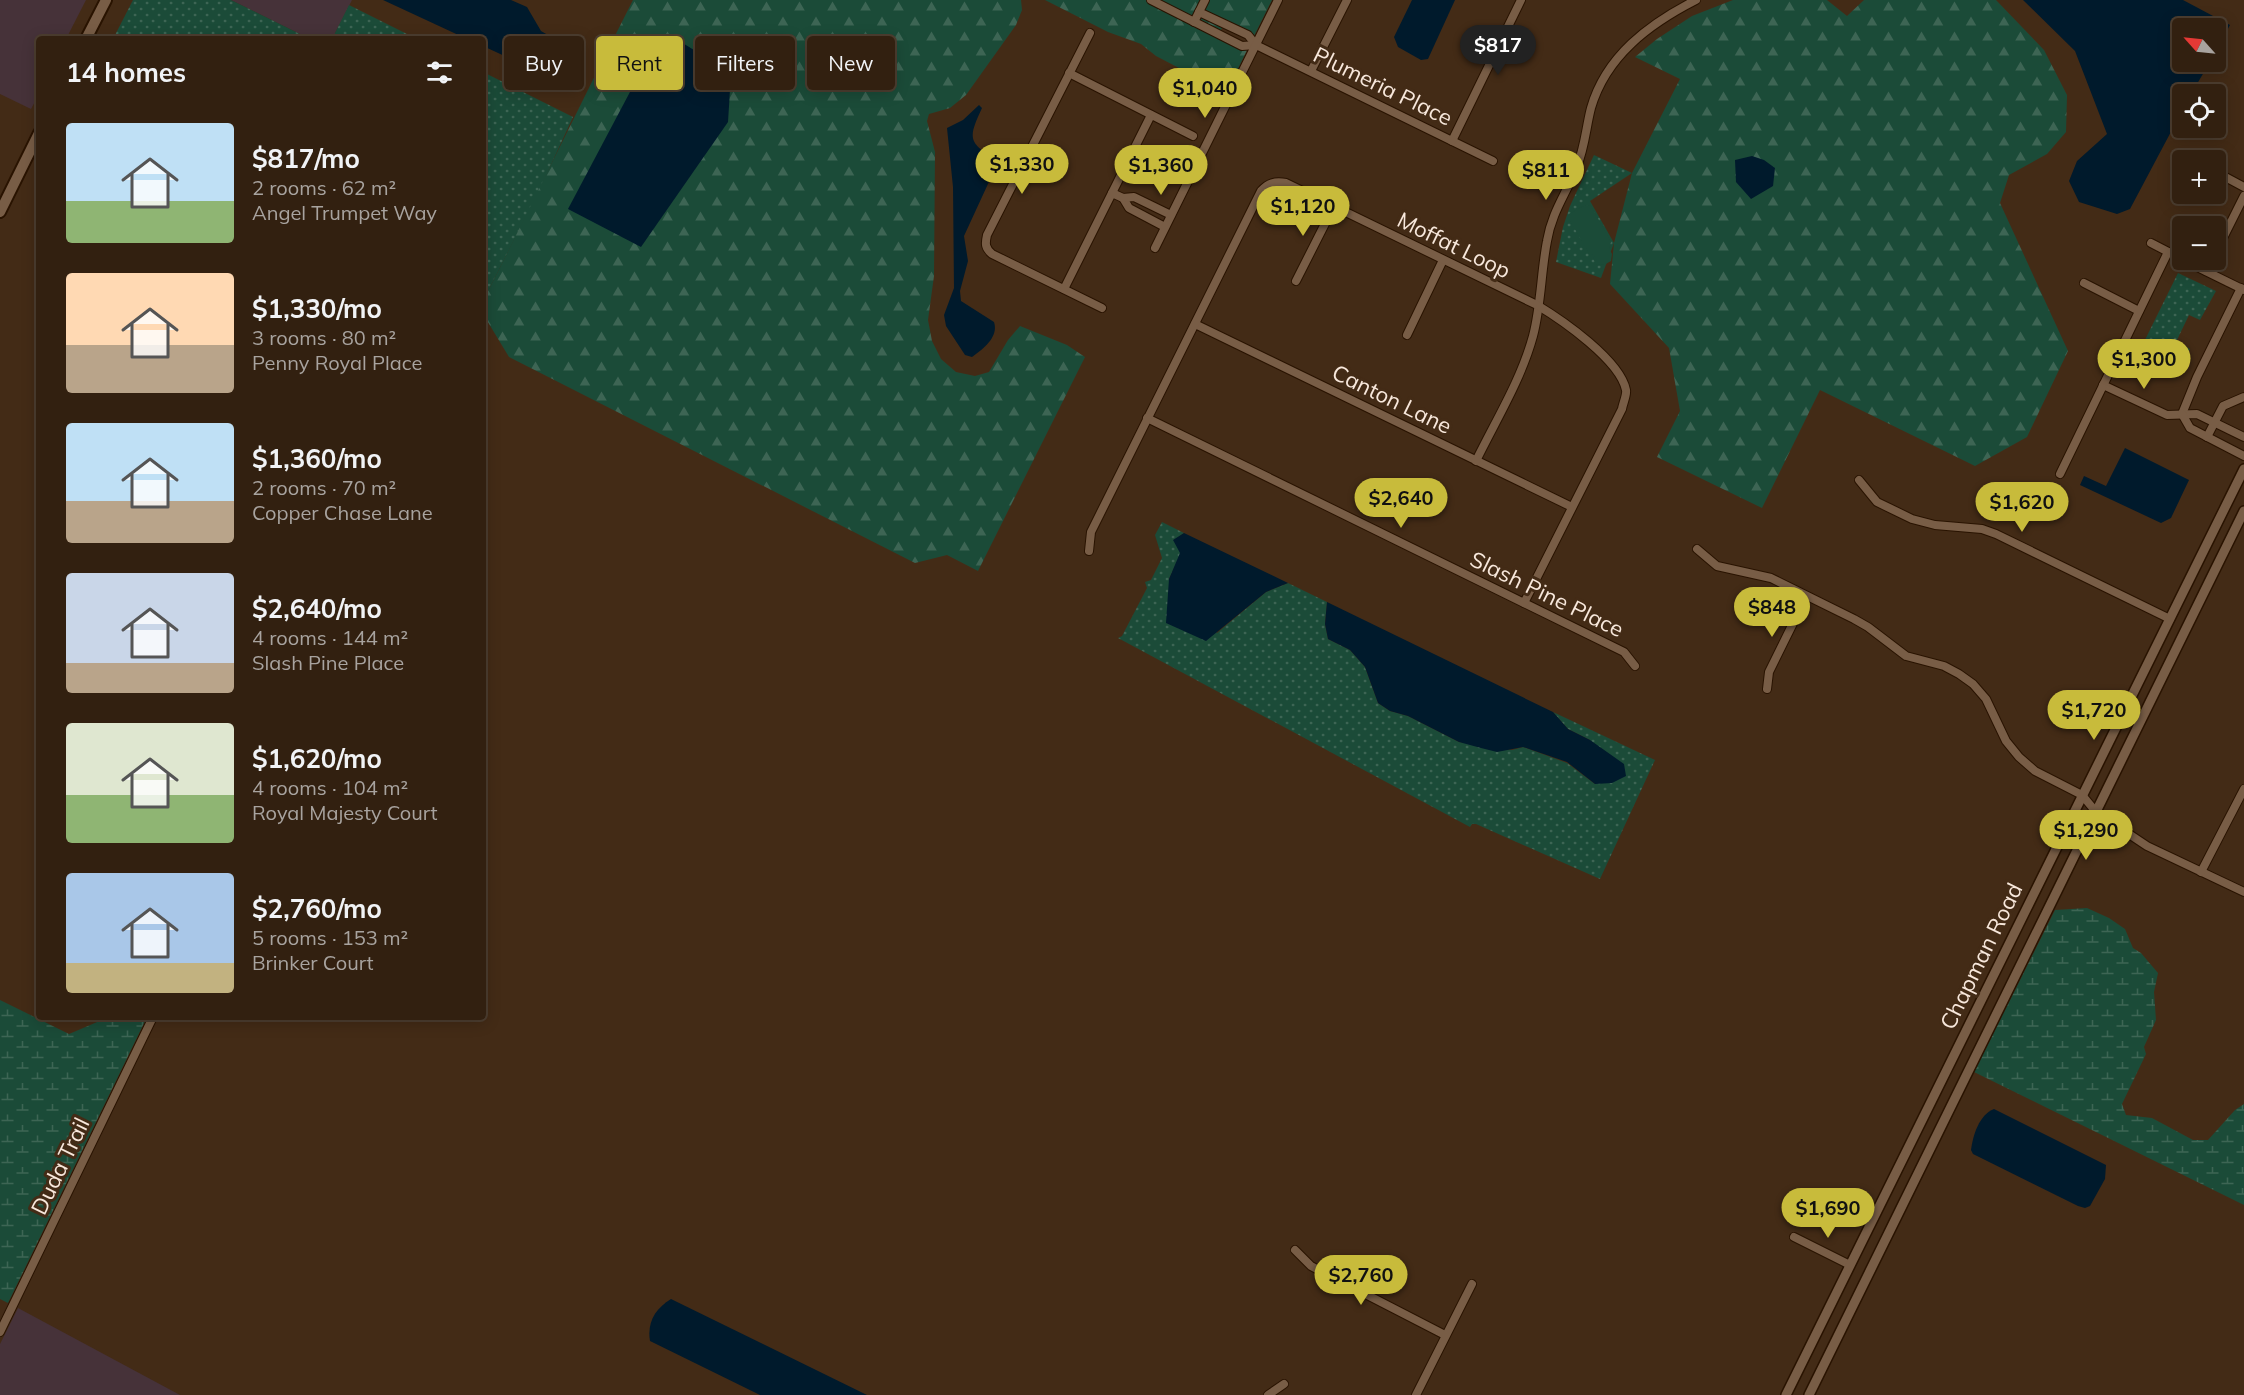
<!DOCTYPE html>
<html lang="en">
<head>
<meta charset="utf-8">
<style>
  body { margin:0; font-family:Mulish,sans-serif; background:#3a2819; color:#f1f3f6; height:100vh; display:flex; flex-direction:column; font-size:22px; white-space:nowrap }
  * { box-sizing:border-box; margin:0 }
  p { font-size:20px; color:#a8a39f }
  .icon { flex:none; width:33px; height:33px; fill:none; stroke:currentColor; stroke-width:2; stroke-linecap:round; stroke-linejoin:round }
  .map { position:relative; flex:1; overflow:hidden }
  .panel { position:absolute; left:36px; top:36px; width:450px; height:984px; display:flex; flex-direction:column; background:#322010; border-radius:6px; box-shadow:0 3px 15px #0003,0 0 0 2px #4d3e30 }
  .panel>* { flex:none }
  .top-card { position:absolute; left:504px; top:36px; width:570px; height:54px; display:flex; gap:12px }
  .needle { width:39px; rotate:297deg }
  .tools { position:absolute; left:2172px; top:18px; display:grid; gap:12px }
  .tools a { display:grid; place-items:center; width:54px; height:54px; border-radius:6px; background:#322010; box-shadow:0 3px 15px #0003,0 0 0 2px #4d3e30; font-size:30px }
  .price { position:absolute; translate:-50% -51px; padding:0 14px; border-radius:21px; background:#c8bb3b; color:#111; font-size:20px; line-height:39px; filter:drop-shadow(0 2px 3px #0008) }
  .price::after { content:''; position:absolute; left:50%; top:36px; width:18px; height:14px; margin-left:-9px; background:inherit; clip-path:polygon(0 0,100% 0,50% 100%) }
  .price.active { background:#222; color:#fff }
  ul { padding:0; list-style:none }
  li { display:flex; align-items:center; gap:18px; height:150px; padding:0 30px }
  li span { display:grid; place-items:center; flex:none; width:168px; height:120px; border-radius:6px; color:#555 }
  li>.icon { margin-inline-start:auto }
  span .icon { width:72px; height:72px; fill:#fffc; stroke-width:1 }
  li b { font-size:26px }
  h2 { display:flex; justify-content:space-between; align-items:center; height:72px; padding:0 30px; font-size:26px }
  .pill { padding:0 21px; border-radius:6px; background:#322010; box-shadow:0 3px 15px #0003,0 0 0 2px #4d3e30; font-size:21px; line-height:54px }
  .pill.active { background:#c8bb3b; color:#111 }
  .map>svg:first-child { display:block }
</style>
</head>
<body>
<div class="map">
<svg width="2244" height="1395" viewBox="0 0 2244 1395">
  <defs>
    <pattern id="green-dots" width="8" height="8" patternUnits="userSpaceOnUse" patternTransform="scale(1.5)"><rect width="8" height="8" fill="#1b4b38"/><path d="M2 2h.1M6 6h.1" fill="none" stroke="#3d6554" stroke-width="1.8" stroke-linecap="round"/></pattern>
    <pattern id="forest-firs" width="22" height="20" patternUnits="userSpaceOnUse" patternTransform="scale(1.5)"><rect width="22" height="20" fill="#1b4b38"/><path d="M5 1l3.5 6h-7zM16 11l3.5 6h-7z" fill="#3d6554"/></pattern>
    <pattern id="wetland-marsh" width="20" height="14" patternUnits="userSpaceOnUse" patternTransform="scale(1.5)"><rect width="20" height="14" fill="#1b4b38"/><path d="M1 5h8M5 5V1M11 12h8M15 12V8" fill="none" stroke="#3d6554"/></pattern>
  </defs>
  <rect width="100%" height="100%" fill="#432b16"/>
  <g fill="#463239">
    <path d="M0,0H86L66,39H39V94L31,109L0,94Z"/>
    <path d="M231,0H352L332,39H310Z"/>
    <path d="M18,1308L180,1395H0V1344Z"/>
  </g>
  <g fill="url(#green-dots)">
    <path d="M133,0H231L310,39H113Z"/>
    <path d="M349,5L417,39H332Z"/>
    <path d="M483,72L573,117L538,193L483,301Z"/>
    <path d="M1594,155L1632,173L1590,201L1614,243L1601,278L1556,262L1563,227L1570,206Z"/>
    <path d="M2178,273L2216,291L2200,320L2189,315L2176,342L2190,349L2179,370L2142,352L2143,349L2141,348Z"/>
    <path d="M1162,522L1184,533L1174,540L1181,553L1169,579L1217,633L1266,592L1288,583L1327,602L1325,624L1328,639L1350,650L1365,667L1378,703L1390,711L1408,716L1459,742L1512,750L1523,747L1567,763L1595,784L1590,740L1568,729L1553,712L1655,760L1600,879L1476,824H1472L1470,827L1118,638L1122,636L1147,588L1145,582L1151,580L1162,558L1155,535Z"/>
  </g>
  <g fill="url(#forest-firs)">
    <path d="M633,0H1021L1022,10L1016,25L966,95L950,108L929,114L927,121L935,152L934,276L928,320L932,341L941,359L956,372L975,376L989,372L1008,340L1020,326L1067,345L1085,357L978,571L947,555L915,563L509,357L483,314V301C534,201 582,100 633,0Z"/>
    <path d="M1045,0H1272L1254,36L1250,31L1226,20L1217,38L1240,50H1247L1221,104L1225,94L1223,91L1156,56L1141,44L1108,32Z"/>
    <path d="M1733,0H1827L1847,16L1864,0H1996L2044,50L2067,95L2066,132L2047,154L2009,175L2000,203L2068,351L2027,437L1975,466L1820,390L1762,508L1657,457L1680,411L1669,348L1610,284L1614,243L1632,173L1680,79L1635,57L1657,39L1692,16Z"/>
  </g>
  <g fill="url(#wetland-marsh)">
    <path d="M2087,908L2109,918L2125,929L2133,948L2141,953L2158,973L2154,992L2156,1020L2144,1047L2146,1054L2122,1104L2126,1115L2152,1118L2193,1140H2208L2235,1110L2244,1104V1205L1974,1072L2055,910Z"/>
    <path d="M0,1000L69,1034L109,1017H147L8,1303L0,1299Z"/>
  </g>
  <path fill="#1b4b38" d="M1585,205L1591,206L1611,242L1609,248L1612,254L1611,261L1604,265L1596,264L1593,258L1595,256L1589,253L1569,219V214Z"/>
  <g fill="#001a2c">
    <path d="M383,0H511L527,7L541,31L577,52L558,81L483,46V39H467Z"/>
    <path d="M1412,0H1455L1428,59L1421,60L1398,47L1394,37Z"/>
    <path d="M2023,0H2183L2230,25L2216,51V28H2182V62H2210L2191,94H2182V111L2130,209L2117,214L2079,202L2069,181L2077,161L2107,134L2075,51Z"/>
    <path d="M681,42L731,73L728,122L641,247L568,209L648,58Z"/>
    <path d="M979,105L982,108C968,138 967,144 999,160L964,236L968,261L960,291L961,301L994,322C999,337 983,349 972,357L965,355L946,326L944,315L954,288L953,187L947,128L963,120Z"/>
    <path d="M1752,156L1764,160L1775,168L1773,186L1751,199L1736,182L1735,160Z"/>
    <path d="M2125,448L2189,480L2171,518L2161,523L2080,485L2084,476L2106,486Z"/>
    <path d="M1184,533L1288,583L1266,592L1206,641L1166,623L1169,579L1180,553L1173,540Z"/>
    <path d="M1327,602L1553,712L1568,729L1590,740L1624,764L1626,776L1612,783L1595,784L1567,762L1523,747L1497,752L1481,748L1459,742L1408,716L1390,711L1378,703L1365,667L1350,650L1328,639L1325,624Z"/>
    <path d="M1994,1109L2106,1165L2105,1179L2090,1206L2085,1208L2078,1206L1973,1154L1971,1150C1973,1135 1979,1115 1994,1109Z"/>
    <path d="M671,1299L867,1395H760L650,1341C647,1322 655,1309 671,1299Z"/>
  </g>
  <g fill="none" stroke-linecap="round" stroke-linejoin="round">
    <g stroke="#291300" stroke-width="10">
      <g id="minor">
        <path d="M1151,0L1242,46L1256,45"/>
        <path d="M1199,12L1248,35L1256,45L1493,161"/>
        <path d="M1194,22L1205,0"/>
        <path d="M1090,33L987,235C985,244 985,248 992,254L1102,308"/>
        <path d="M1311,71L1347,0"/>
        <path d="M1069,73L1193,136"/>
        <path d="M1452,141L1521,0"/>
        <path d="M2216,172L2244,187"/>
        <path d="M1112,193L1123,198L1129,208L1165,227"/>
        <path d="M1123,198L1134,197L1171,215"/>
        <path d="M2151,243L2182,259"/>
        <path d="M1155,248L1278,0"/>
        <path d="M2216,252L2244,196"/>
        <path d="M2183,260L2244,290"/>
        <path d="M2206,271L2212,260"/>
        <path d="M1296,281L1334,206"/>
        <path d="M2084,283L2139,311"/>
        <path d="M1064,289L1151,115"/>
        <path d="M1195,324L1572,507"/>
        <path d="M1407,335L1443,260"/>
        <path d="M2103,385L2167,415L2197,414L2244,437"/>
        <path d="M2182,414L2197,377L2241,288"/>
        <path d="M2182,414L2190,428L2244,456"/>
        <path d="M1147,418L1624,652L1635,666"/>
        <path d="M2207,437L2223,406L2244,397"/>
        <path d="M1476,461C1496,420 1521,380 1533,336C1541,306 1541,272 1547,241C1552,211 1567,193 1577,166C1585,147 1586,127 1591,108C1606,56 1649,24 1696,0"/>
        <path d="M2060,474L2168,252"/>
        <path d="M1859,480L1877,502L1912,519L1935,525L1982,529L1996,534L2170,619"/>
        <path d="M1697,549L1717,566L1771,578L1854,619L1868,627L1906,656L1944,666L1959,674L1973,684L1986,699L2006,741L2019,757L2035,771L2082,795L2096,812L2147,846L2244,892"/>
        <path d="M1089,551L1091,532L1261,191C1268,183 1275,181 1286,183L1537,305C1562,320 1620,360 1626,390C1627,395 1623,403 1622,409L1524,603"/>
        <path d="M1767,689L1769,672L1806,597"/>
        <path d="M2201,872L2244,789"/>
        <path d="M1794,1237L1850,1265"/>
        <path d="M1295,1250L1311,1266L1445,1335"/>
        <path d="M0,1332L153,1017"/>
        <path d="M1268,1395L1284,1384"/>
        <path d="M1416,1395L1472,1284"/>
      </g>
    </g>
    <g stroke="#291300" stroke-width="12">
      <g id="tertiary">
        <path d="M1786,1395L2244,469"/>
        <path d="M1809,1395L2244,511"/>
      </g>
    </g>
    <g stroke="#291300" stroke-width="14">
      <g id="secondary">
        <path d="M86,39L106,0"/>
        <path d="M0,212L39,133"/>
      </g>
    </g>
    <use href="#minor" stroke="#785d46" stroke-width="8"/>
    <use href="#tertiary" stroke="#785d46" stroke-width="9"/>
    <use href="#secondary" stroke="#785d46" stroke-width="10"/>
  </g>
  <g text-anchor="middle" stroke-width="6" stroke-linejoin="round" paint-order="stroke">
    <g font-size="22" fill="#f8e8dc" stroke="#432b16">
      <text transform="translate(1383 86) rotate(26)" y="8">Plumeria Place</text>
      <text transform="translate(1454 245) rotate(26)" y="8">Moffat Loop</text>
      <text transform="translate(1392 399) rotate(26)" y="8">Canton Lane</text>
      <text transform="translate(1547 594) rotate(26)" y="8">Slash Pine Place</text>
      <text transform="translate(1981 956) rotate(-64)" y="8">Chapman Road</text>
      <text transform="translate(60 1166) rotate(-64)" y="8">Duda Trail</text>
    </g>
  </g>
</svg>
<div class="tools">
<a><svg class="needle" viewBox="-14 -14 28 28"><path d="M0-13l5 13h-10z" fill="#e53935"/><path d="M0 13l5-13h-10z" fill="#a8a39f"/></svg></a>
<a><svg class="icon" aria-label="locate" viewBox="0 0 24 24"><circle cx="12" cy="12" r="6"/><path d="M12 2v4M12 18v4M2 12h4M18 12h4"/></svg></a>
<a>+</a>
<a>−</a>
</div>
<b class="price active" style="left:1498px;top:76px">$817</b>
<b class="price" style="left:1205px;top:119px">$1,040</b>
<b class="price" style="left:1022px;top:195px">$1,330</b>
<b class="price" style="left:1161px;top:196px">$1,360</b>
<b class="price" style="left:1546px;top:201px">$811</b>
<b class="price" style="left:1303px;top:237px">$1,120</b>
<b class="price" style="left:2144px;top:390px">$1,300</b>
<b class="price" style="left:1401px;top:529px">$2,640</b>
<b class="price" style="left:2022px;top:533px">$1,620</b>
<b class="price" style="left:1772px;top:638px">$848</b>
<b class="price" style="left:2094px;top:741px">$1,720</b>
<b class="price" style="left:2086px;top:861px">$1,290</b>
<b class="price" style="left:1828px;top:1239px">$1,690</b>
<b class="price" style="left:1361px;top:1306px">$2,760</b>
<div class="top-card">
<a class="pill">Buy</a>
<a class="pill active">Rent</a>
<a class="pill">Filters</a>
<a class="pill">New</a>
</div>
<section class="panel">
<h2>14 homes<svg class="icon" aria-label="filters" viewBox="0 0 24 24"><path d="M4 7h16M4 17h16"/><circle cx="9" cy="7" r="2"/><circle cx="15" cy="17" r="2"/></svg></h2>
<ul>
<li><span style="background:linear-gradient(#bfe0f5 65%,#8fb573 0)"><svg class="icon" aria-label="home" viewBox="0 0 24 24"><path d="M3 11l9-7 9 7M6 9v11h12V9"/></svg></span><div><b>$817/mo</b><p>2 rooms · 62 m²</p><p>Angel Trumpet Way</p></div></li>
<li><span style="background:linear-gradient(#ffd9b3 60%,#b9a48a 0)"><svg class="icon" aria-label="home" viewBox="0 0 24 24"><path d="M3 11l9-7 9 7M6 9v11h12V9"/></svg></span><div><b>$1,330/mo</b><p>3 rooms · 80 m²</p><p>Penny Royal Place</p></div></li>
<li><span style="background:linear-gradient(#bfe0f5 65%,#b9a48a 0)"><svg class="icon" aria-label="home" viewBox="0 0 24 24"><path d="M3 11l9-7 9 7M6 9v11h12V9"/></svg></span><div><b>$1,360/mo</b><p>2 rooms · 70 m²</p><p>Copper Chase Lane</p></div></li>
<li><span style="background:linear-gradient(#c9d6e8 75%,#b9a48a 0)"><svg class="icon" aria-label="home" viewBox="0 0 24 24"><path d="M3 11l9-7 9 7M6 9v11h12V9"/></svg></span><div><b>$2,640/mo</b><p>4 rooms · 144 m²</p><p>Slash Pine Place</p></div></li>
<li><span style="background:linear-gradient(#dfe7d0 60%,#8fb573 0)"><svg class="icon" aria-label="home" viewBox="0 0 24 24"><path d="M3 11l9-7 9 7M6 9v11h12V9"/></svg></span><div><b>$1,620/mo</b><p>4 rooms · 104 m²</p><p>Royal Majesty Court</p></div></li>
<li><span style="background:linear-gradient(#a9c7e8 75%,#c2b280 0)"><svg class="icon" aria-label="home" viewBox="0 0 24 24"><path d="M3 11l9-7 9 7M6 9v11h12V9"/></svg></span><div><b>$2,760/mo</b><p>5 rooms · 153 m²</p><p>Brinker Court</p></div></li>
</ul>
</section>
</div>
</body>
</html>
